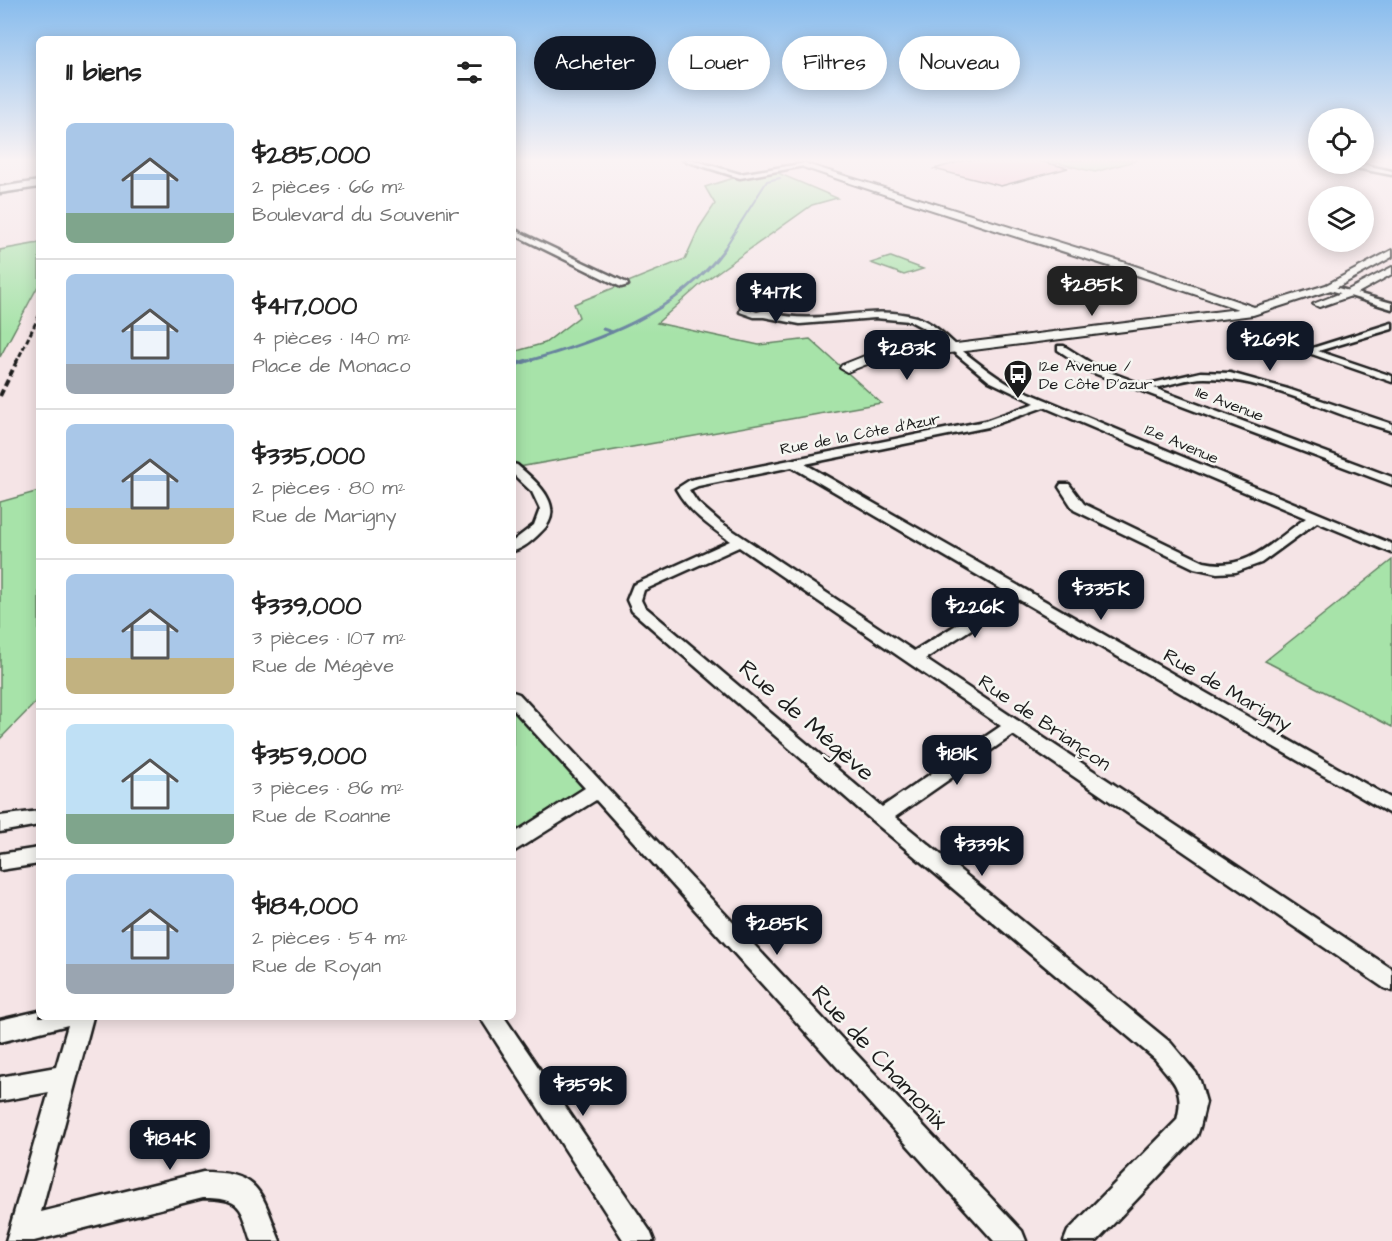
<!DOCTYPE html>
<html lang="fr">
<head>
<meta charset="utf-8">
<style>
  body { margin:0; font-family:"Architects Daughter",sans-serif; background:#f2f2f2; color:#222; height:100vh; display:flex; flex-direction:column; font-size:22px; white-space:nowrap }
  * { box-sizing:border-box; margin:0 }
  p { font-size:20px; color:#767676 }
  .icon { flex:none; width:33px; height:33px; fill:none; stroke:currentColor; stroke-width:2; stroke-linecap:round; stroke-linejoin:round }
  .map { position:relative; flex:1; overflow:hidden }
  .drawer { position:absolute; left:36px; top:36px; width:480px; height:984px; display:flex; flex-direction:column; background:#fff; border-radius:9px; box-shadow:0 3px 15px #0003 }
  .drawer>* { flex:none }
  .banner { position:absolute; left:534px; top:36px; width:570px; height:54px; display:flex; gap:12px }
  .tools { position:absolute; left:1308px; top:108px; display:grid; gap:12px }
  .tools a { display:grid; place-items:center; width:66px; height:66px; border-radius:50%; background:#fff; box-shadow:0 3px 15px #0003; font-size:30px }
  .price { position:absolute; translate:-50% -51px; padding:0 14px; border-radius:12px; background:#111827; color:#fff; font-size:20px; line-height:39px; filter:drop-shadow(0 2px 3px #0008) }
  .price::after { content:''; position:absolute; left:50%; top:36px; width:18px; height:14px; margin-left:-9px; background:inherit; clip-path:polygon(0 0,100% 0,50% 100%) }
  .price.on { background:#222; color:#fff }
  ul { padding:0; list-style:none }
  li { display:flex; align-items:center; gap:18px; height:150px; padding:0 30px }
  li+li { border-top:2px solid #e0e0e0 }
  li span { display:grid; place-items:center; flex:none; width:168px; height:120px; border-radius:9px; color:#555 }
  li>.icon { margin-inline-start:auto }
  span .icon { width:72px; height:72px; fill:#fffc; stroke-width:1 }
  li b { font-size:26px }
  h2 { display:flex; justify-content:space-between; align-items:center; height:72px; padding:0 30px; font-size:26px }
  .pill { padding:0 21px; border-radius:27px; background:#fff; box-shadow:0 3px 15px #0003; font-size:21px; line-height:54px }
  .pill.on { background:#111827; color:#fff }
  .map>svg:first-child { display:block }
</style>
</head>
<body>
<div class="map">
<svg width="1392" height="1241" viewBox="0 0 1392 1241">
  <rect width="100%" height="100%" fill="#f5e4e6"/>
  <filter id="ink" filterUnits="userSpaceOnUse"><feTurbulence type="fractalNoise" baseFrequency=".0167" numOctaves="2"/><feDisplacementMap in="SourceGraphic" scale="12" xChannelSelector="R" yChannelSelector="G"/><feConvolveMatrix kernelMatrix="1 2 1 2 8 2 1 2 1" color-interpolation-filters="sRGB"/></filter>
  <g filter="url(#ink)">
    <g fill="#a7e3a9" stroke="#628062" stroke-width="1.5">
      <path d="M1045,160H1138L1095,172Z"/>
      <path d="M771,170L837,198L812,205L701,284L657,323L759,345L810,339L881,403L513,468V352L545,343L579,317L574,304L685,259L699,228L715,204L705,187L740,176Z"/>
      <path d="M39,243V284L0,357V250Z"/>
      <path d="M890,257H891L923,269L904,275L871,263Z"/>
      <path d="M39,491V699L0,739V502Z"/>
      <path d="M1392,560V727L1265,661Z"/>
      <path d="M513,698L597,790L513,844Z"/>
    </g>
    <g fill="none" stroke-linecap="round" stroke-linejoin="round">
      <path stroke="#67839e" stroke-width="2" d="M724,249L767,181L780,178"/>
      <g stroke="#67839e" stroke-width="3">
        <path d="M603,329L612,332"/>
        <path d="M521,363C596,342 678,314 725,248"/>
      </g>
      <path stroke="#67839e" stroke-width="4" d="M513,365L526,361"/>
    </g>
    <path fill="#f2b9cb" stroke="#1c1c1c" stroke-width="1.5" d="M966,160H1035L1068,168L1001,186L934,169Z"/>
    <g fill="none" stroke-linecap="round" stroke-linejoin="round">
      <g stroke="#1c1c1c" stroke-width="5">
        <g id="minor">
          <path d="M683,160H693L740,174L806,163L809,165L740,178Z"/>
          <path d="M1365,165L1392,171V175L1356,168Z"/>
          <path d="M513,229L627,283L628,285L621,287L513,234Z"/>
          <path d="M1327,285L1392,303V309L1327,289Z"/>
          <path d="M753,301L768,303L775,310L772,313C819,327 868,303 916,317C935,323 949,340 964,352C979,364 993,375 1010,385L1392,544V553L1317,522L1261,563L1236,572L1217,573L1194,568L1074,510L1059,487L1061,484H1069L1084,504L1204,562C1248,572 1273,541 1306,518L1044,407L988,427L805,464L1392,799V815L1018,599L925,659L1392,969V991L1384,988L1013,735L895,817L1171,1043L1196,1073L1200,1081L1206,1102L1200,1127L1197,1136L1097,1241H1064L1068,1231L1177,1120C1185,1088 1174,1083 1155,1059L874,822L632,611L627,600L633,585L730,541C709,526 689,512 676,489L690,480L985,421L1035,403L989,381L927,330L910,321L875,318L800,324L764,317H754L740,312L742,304ZM753,307L765,310L757,312L748,309ZM792,467L1008,593L914,651L720,522L697,502L689,490L698,486ZM739,547L1001,726L882,807L644,606L641,600L644,590Z"/>
          <path d="M1392,323V329L1318,351L1392,376V382L1303,351Z"/>
          <path d="M1058,346H1064L1099,368L1144,385L1201,372L1230,373L1288,389L1392,424V431C1330,415 1269,378 1204,378C1188,378 1170,385 1154,388L1392,477V485L1091,372L1058,350Z"/>
          <path d="M513,464L517,465C538,483 568,508 540,533C533,540 523,549 513,551V541L534,525L540,509L532,492L513,474Z"/>
          <path d="M513,692L519,694L1022,1231L1026,1241H994L596,800L513,852V834L585,788L513,709Z"/>
          <path d="M39,811V825L0,832V816Z"/>
          <path d="M39,848V864L0,870V854Z"/>
          <path d="M39,1011V1017H93L41,1212L203,1172C261,1172 261,1193 280,1241H252C241,1207 242,1198 203,1198L34,1241H6L49,1092L0,1101V1077L56,1067L68,1025L0,1042V1020Z"/>
          <path d="M480,1017H504L650,1231L654,1241H624Z"/>
        </g>
      </g>
      <g stroke="#1c1c1c" stroke-width="4">
        <g id="tertiary">
          <path d="M803,163L1129,264L1254,307L1326,285L1392,250V257L1334,289L1253,315L870,363L847,372L840,368L842,365L867,355L1238,309C1094,259 947,217 803,167Z"/>
          <path d="M1392,267V274L1354,295L1319,307L1313,304L1346,291Z"/>
        </g>
      </g>
      <g stroke="#1c1c1c" stroke-width="5">
        <path id="secondary" d="M39,181V187L0,193V187Z"/>
      </g>
      <use href="#minor" fill="#f6f6f2" fill-rule="evenodd"/>
      <use href="#tertiary" fill="#f6f6f2" fill-rule="evenodd"/>
      <use href="#secondary" fill="#f6f6f2" fill-rule="evenodd"/>
      <path stroke="#1c1c1c" stroke-width="3" stroke-dasharray="5 3" stroke-linecap="butt" d="M16,363L39,316"/>
      <path stroke="#1c1c1c" stroke-width="4" stroke-dasharray="7 4" stroke-linecap="butt" d="M0,396L17,361"/>
    </g>
  </g>
  <linearGradient id="sky" x2="0" y2="1"><stop stop-color="#88bced"/><stop offset="0.48" stop-color="#faf3f4"/><stop offset="1" stop-color="#faf3f4" stop-opacity="0"/></linearGradient>
  <rect width="1392" height="334" fill="url(#sky)"/>
  <defs>
    <g id="bus-pin" transform="scale(1.5)"><path d="M0 17L-7.5 6A9.5 9.5 0 1 1 7.5 6Z" fill="#1c1c1c" stroke="#f6f6f2"/><path d="M-5-6H5V4H4V6H2V4H-2V6H-4V4H-5ZM-3.5-4V0h7V-4ZM-3.5 1.2v1.5H-2V1.2ZM2 1.2v1.5H3.5V1.2Z" fill="#fff"/></g>
  </defs>
  <g fill-rule="evenodd">
    <use href="#bus-pin" x="1018" y="374"/>
  </g>
  <g text-anchor="middle" stroke-width="5" stroke-linejoin="round" paint-order="stroke">
    <g font-size="16" fill="#1c1c1c" stroke="#f6f6f2" text-anchor="start">
      <text x="1039" y="371">12e Avenue /<tspan x="1039" dy="18">De Côte D'azur</tspan></text>
    </g>
    <g font-size="16" fill="#1c1c1c" stroke="#f6f6f2">
      <text transform="translate(1230 403) rotate(21)" y="6">11e Avenue</text>
      <text transform="translate(860 433) rotate(-11)" y="6">Rue de la Côte d'Azur</text>
      <text transform="translate(1182 443) rotate(23)" y="6">12e Avenue</text>
    </g>
    <g font-size="20" fill="#1c1c1c" stroke="#f6f6f2">
      <text transform="translate(1228 689) rotate(30)" y="7">Rue de Marigny</text>
      <text transform="translate(1045 722) rotate(34)" y="7">Rue de Briançon</text>
    </g>
    <g font-size="24" fill="#1c1c1c" stroke="#f6f6f2">
      <text transform="translate(807 720) rotate(41)" y="8">Rue de Mégève</text>
      <text transform="translate(880 1057) rotate(47)" y="8">Rue de Chamonix</text>
    </g>
  </g>
</svg>
<div class="tools">
<a><svg class="icon" aria-label="locate" viewBox="0 0 24 24"><circle cx="12" cy="12" r="6"/><path d="M12 2v4M12 18v4M2 12h4M18 12h4"/></svg></a>
<a><svg class="icon" aria-label="layers" viewBox="0 0 24 24"><path d="M12 4l9 5-9 5-9-5zM3 14l9 5 9-5"/></svg></a>
</div>
<b class="price on" style="left:1092px;top:317px">$285K</b>
<b class="price" style="left:776px;top:324px">$417K</b>
<b class="price" style="left:1270px;top:372px">$269K</b>
<b class="price" style="left:907px;top:381px">$283K</b>
<b class="price" style="left:1101px;top:621px">$335K</b>
<b class="price" style="left:975px;top:639px">$226K</b>
<b class="price" style="left:957px;top:786px">$181K</b>
<b class="price" style="left:982px;top:877px">$339K</b>
<b class="price" style="left:777px;top:956px">$285K</b>
<b class="price" style="left:583px;top:1117px">$359K</b>
<b class="price" style="left:170px;top:1171px">$184K</b>
<div class="banner">
<a class="pill on">Acheter</a>
<a class="pill">Louer</a>
<a class="pill">Filtres</a>
<a class="pill">Nouveau</a>
</div>
<section class="drawer">
<h2>11 biens<svg class="icon" aria-label="filters" viewBox="0 0 24 24"><path d="M4 7h16M4 17h16"/><circle cx="9" cy="7" r="2"/><circle cx="15" cy="17" r="2"/></svg></h2>
<ul>
<li><span style="background:linear-gradient(#a9c7e8 75%,#7fa58c 0)"><svg class="icon" aria-label="home" viewBox="0 0 24 24"><path d="M3 11l9-7 9 7M6 9v11h12V9"/></svg></span><div><b>$285,000</b><p>2 pièces · 66 m²</p><p>Boulevard du Souvenir</p></div></li>
<li><span style="background:linear-gradient(#a9c7e8 75%,#9aa5b1 0)"><svg class="icon" aria-label="home" viewBox="0 0 24 24"><path d="M3 11l9-7 9 7M6 9v11h12V9"/></svg></span><div><b>$417,000</b><p>4 pièces · 140 m²</p><p>Place de Monaco</p></div></li>
<li><span style="background:linear-gradient(#a9c7e8 70%,#c2b280 0)"><svg class="icon" aria-label="home" viewBox="0 0 24 24"><path d="M3 11l9-7 9 7M6 9v11h12V9"/></svg></span><div><b>$335,000</b><p>2 pièces · 80 m²</p><p>Rue de Marigny</p></div></li>
<li><span style="background:linear-gradient(#a9c7e8 70%,#c2b280 0)"><svg class="icon" aria-label="home" viewBox="0 0 24 24"><path d="M3 11l9-7 9 7M6 9v11h12V9"/></svg></span><div><b>$339,000</b><p>3 pièces · 107 m²</p><p>Rue de Mégève</p></div></li>
<li><span style="background:linear-gradient(#bfe0f5 75%,#7fa58c 0)"><svg class="icon" aria-label="home" viewBox="0 0 24 24"><path d="M3 11l9-7 9 7M6 9v11h12V9"/></svg></span><div><b>$359,000</b><p>3 pièces · 86 m²</p><p>Rue de Roanne</p></div></li>
<li><span style="background:linear-gradient(#a9c7e8 75%,#9aa5b1 0)"><svg class="icon" aria-label="home" viewBox="0 0 24 24"><path d="M3 11l9-7 9 7M6 9v11h12V9"/></svg></span><div><b>$184,000</b><p>2 pièces · 54 m²</p><p>Rue de Royan</p></div></li>
</ul>
</section>
</div>
</body>
</html>
